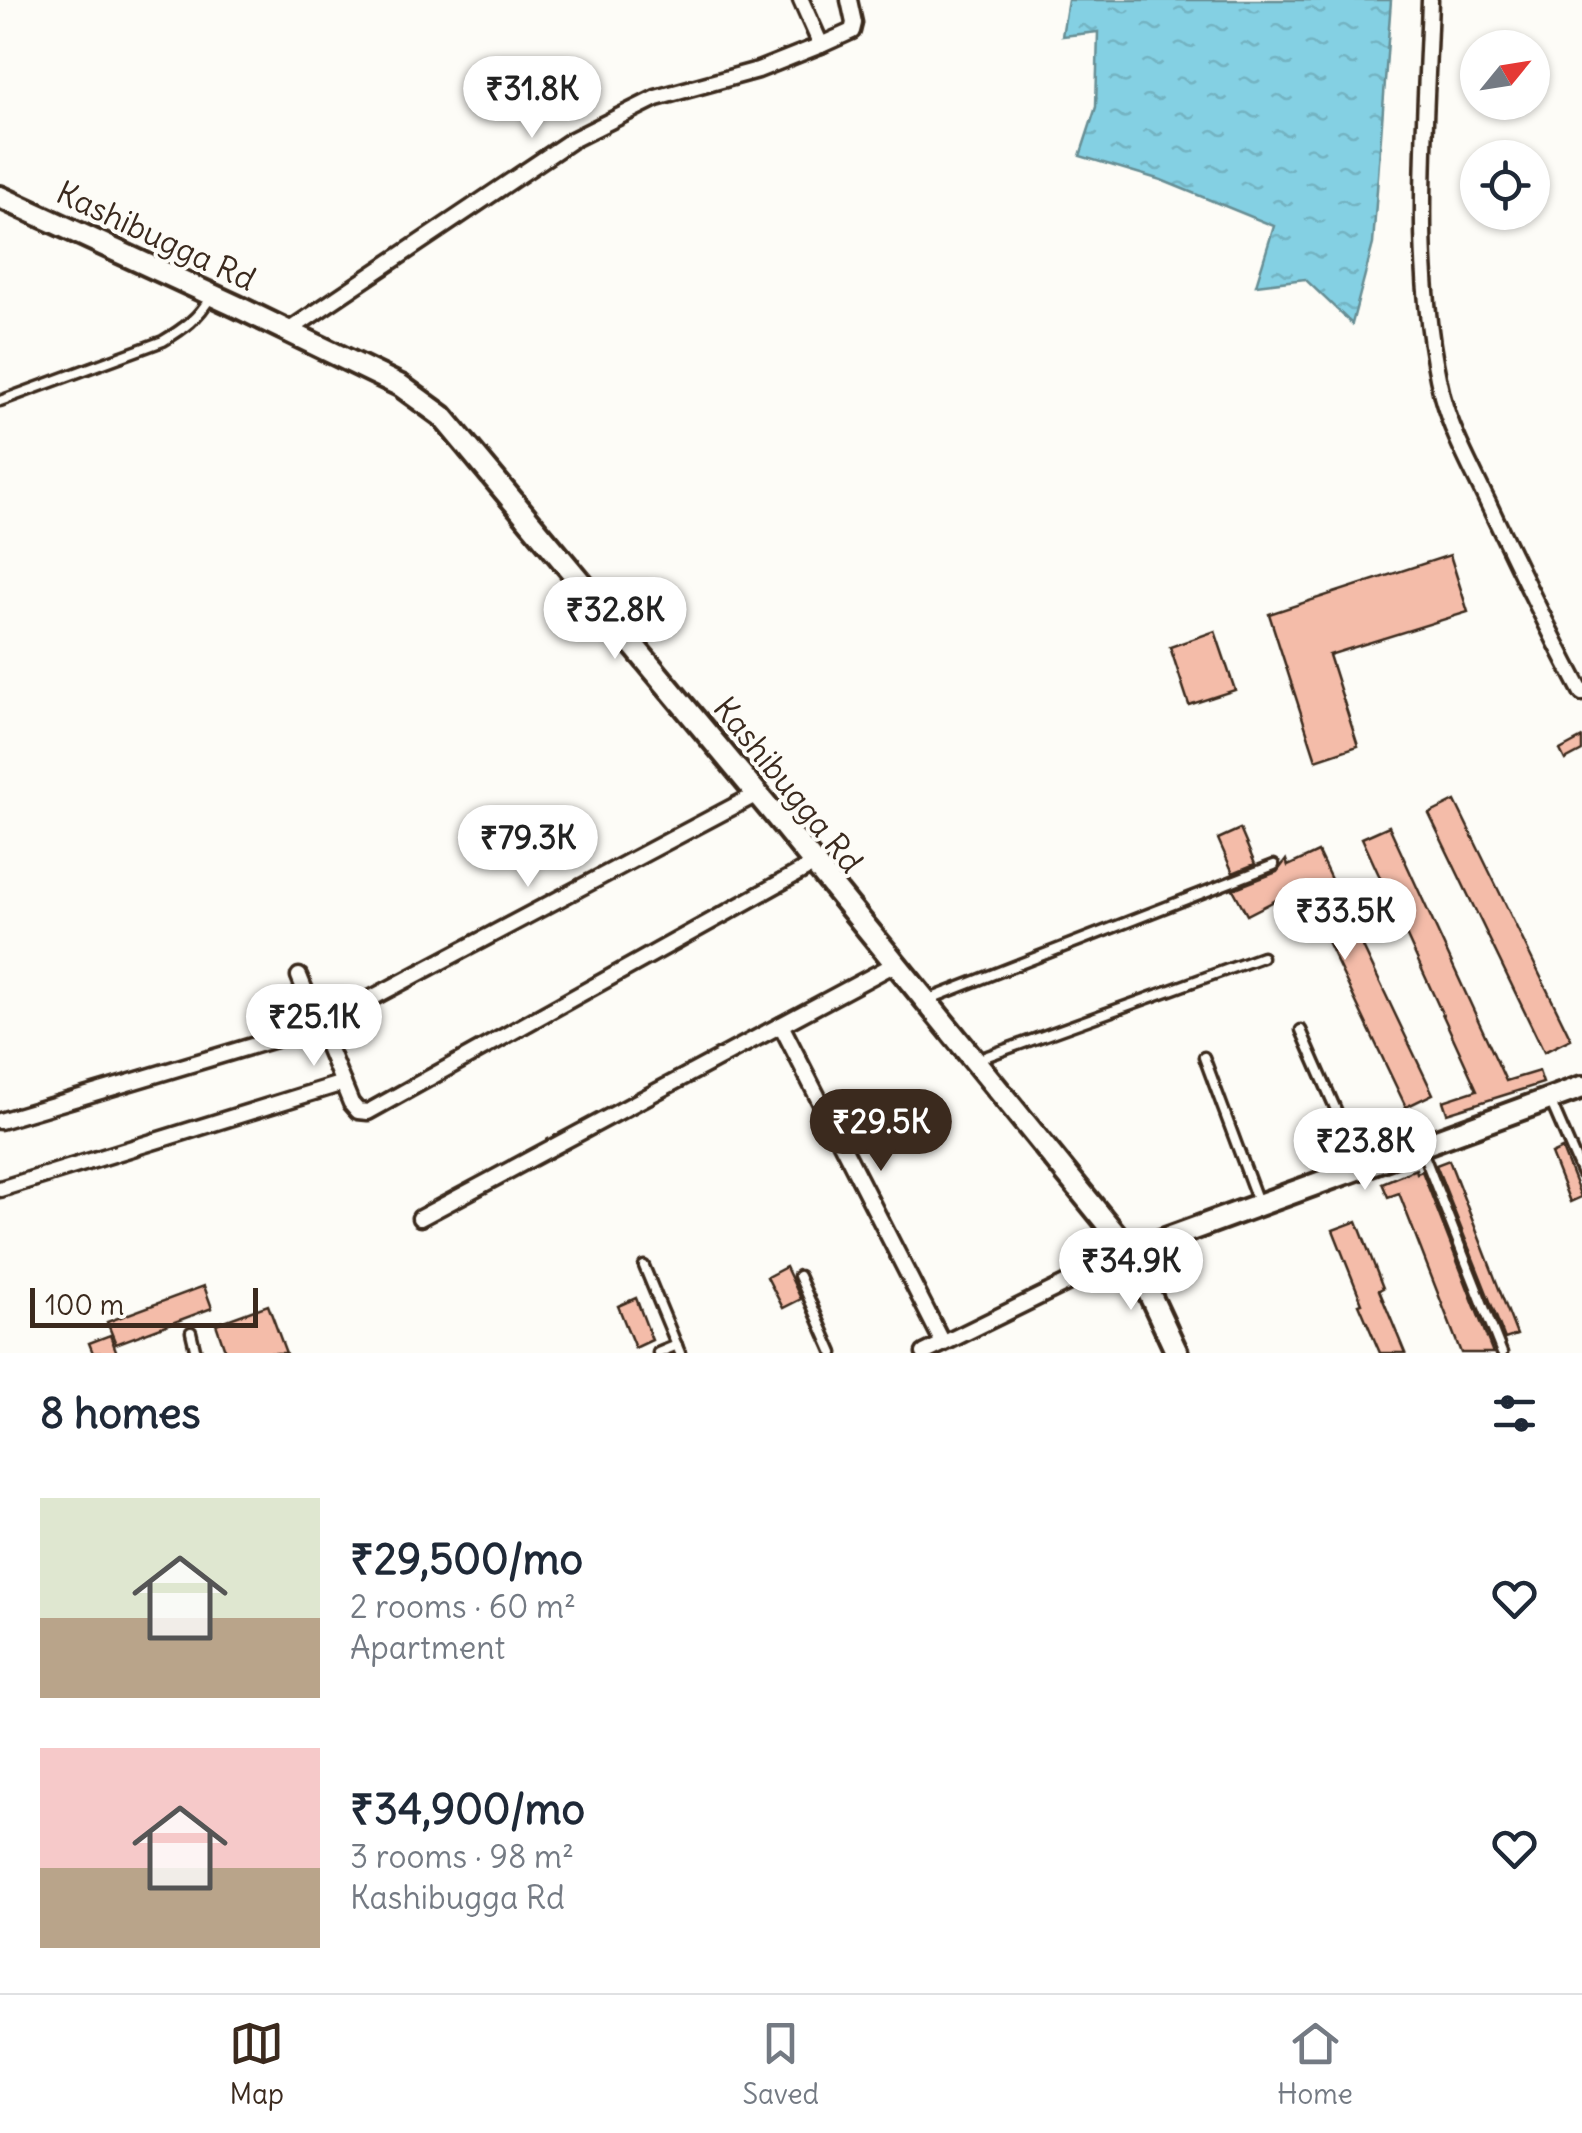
<!DOCTYPE html>
<html lang="en">
<head>
<meta charset="utf-8">
<style>
  body { margin:0; font-family:Delius,sans-serif; background:#f2f2f3; color:#1f2937; height:100vh; display:flex; flex-direction:column; font-size:38px; white-space:nowrap }
  * { box-sizing:border-box; margin:0 }
  p { font-size:32px; color:#747a83 }
  .icon { flex:none; width:55px; height:55px; fill:none; stroke:currentColor; stroke-width:2; stroke-linecap:round; stroke-linejoin:round }
  .map { position:relative; height:1353px; overflow:hidden }
  .drawer { display:flex; flex-direction:column; background:#fff; flex:1 }
  .drawer>* { flex:none }
  .needle { width:65px; rotate:60deg }
  .tools { position:absolute; left:1460px; top:30px; display:grid; gap:20px }
  .tools a { display:grid; place-items:center; width:90px; height:90px; border-radius:50%; background:#fff; box-shadow:0 2px 8px #0004; font-size:50px }
  .scale { position:absolute; left:30px; bottom:25px; width:228px; box-sizing:border-box; padding-left:10px; border:5px solid #3b2a1e; border-top:0; font-size:28px; line-height:35px; white-space:nowrap; color:#3b2a1e; -webkit-text-stroke:8px #fdfcf7; paint-order:stroke }
  .price { position:absolute; translate:-50% -85px; padding:0 22px; border-radius:35px; background:#fff; color:#222; font-size:32px; line-height:65px; filter:drop-shadow(0 2px 5px #0008) }
  .price::after { content:''; position:absolute; left:50%; top:60px; width:30px; height:22px; margin-left:-15px; background:inherit; clip-path:polygon(0 0,100% 0,50% 100%) }
  .price.on { background:#3b2a1e; color:#fff }
  ul { padding:0; list-style:none }
  li { display:flex; align-items:center; gap:30px; height:250px; padding:0 40px }
  li span { display:grid; place-items:center; flex:none; width:280px; height:200px; border-radius:0px; color:#555 }
  li>.icon { margin-inline-start:auto }
  span .icon { width:120px; height:120px; fill:#fffc; stroke-width:1 }
  li b { font-size:42px }
  h2 { display:flex; justify-content:space-between; align-items:center; height:120px; padding:0 40px; font-size:42px }
  .tabs { display:flex; justify-content:space-around; align-items:center; height:140px; border-top:2px solid #e0e1e3; background:#fff; font-size:28px; color:#747a83 }
  .tabs a { display:grid; justify-items:center; gap:5px }
  .tabs .on { color:#3b2a1e }
  .map>svg:first-child { display:block }
</style>
</head>
<body>
<div class="map">
<svg width="1582" height="1353" viewBox="0 0 1582 1353">
  <defs>
    <pattern id="water-ripples" width="26" height="14" patternUnits="userSpaceOnUse" patternTransform="scale(2.5)"><rect width="26" height="14" fill="#84d0e3"/><path d="M2 4q2-2 4 0t4 0M15 11q2-2 4 0t4 0" fill="none" stroke="#73b3c2"/></pattern>
  </defs>
  <rect width="100%" height="100%" fill="#fdfcf7"/>
  <filter id="ink" filterUnits="userSpaceOnUse"><feTurbulence type="fractalNoise" baseFrequency=".01" numOctaves="2"/><feDisplacementMap in="SourceGraphic" scale="20" xChannelSelector="R" yChannelSelector="G"/><feConvolveMatrix kernelMatrix="1 2 1 2 8 2 1 2 1" color-interpolation-filters="sRGB"/></filter>
  <g filter="url(#ink)">
    <path fill="url(#water-ripples)" stroke="#678e94" stroke-width="2.5" d="M1068,0H1391L1373,244L1352,324L1305,279L1256,285L1274,226L1161,180L1080,156L1096,107L1098,32L1062,36Z"/>
    <g fill="#f4bca9" stroke="#3b2a1e" stroke-width="2.5">
      <path d="M1450,555L1468,612L1329,655L1358,746L1316,760L1269,614Z"/>
      <path d="M1215,631L1235,690L1189,705L1170,647Z"/>
      <path d="M1582,738V751L1565,760L1560,750Z"/>
      <path d="M1455,801L1571,1039L1544,1052L1429,814Z"/>
      <path d="M1389,826L1506,1081L1539,1071L1543,1083L1447,1113L1443,1101L1477,1090L1362,838Z"/>
      <path d="M1240,829L1255,864L1233,873L1218,839Z"/>
      <path d="M1318,852L1433,1094L1406,1107L1303,891L1292,897L1290,893L1247,915L1233,889L1277,872L1286,860L1288,866Z"/>
      <path d="M1562,1149L1581,1197L1570,1202L1551,1154Z"/>
      <path d="M1449,1160L1517,1335L1505,1339L1436,1165Z"/>
      <path d="M1416,1169L1417,1173L1422,1171L1493,1353H1461L1399,1193L1388,1197L1382,1183Z"/>
      <path d="M1357,1221L1383,1288L1379,1290L1405,1353H1380L1359,1304L1362,1303L1333,1230Z"/>
      <path d="M786,1267L801,1299L783,1308L767,1277Z"/>
      <path d="M204,1286L212,1308L116,1344L107,1322Z"/>
      <path d="M636,1298L652,1340L635,1348L618,1306Z"/>
      <path d="M268,1305L286,1353H226L216,1324Z"/>
      <path d="M110,1335L117,1353H93L89,1343Z"/>
    </g>
    <g fill="none" stroke-linecap="round" stroke-linejoin="round">
      <g stroke="#3b2a1e" stroke-width="15">
        <g id="lane">
          <path d="M0,401L163,341C183,329 199,318 211,296"/>
          <path d="M927,1000L1274,865"/>
          <path d="M1301,1030L1361,1167"/>
          <path d="M1204,1057L1258,1202"/>
          <path d="M979,1059L1262,957"/>
          <path d="M1550,1100L1582,1174"/>
          <path d="M1421,1148L1502,1353"/>
          <path d="M644,1266L680,1353"/>
          <path d="M799,1276L833,1353"/>
          <path d="M191,1332L196,1353"/>
          <path d="M658,1353L677,1345"/>
        </g>
      </g>
      <g stroke="#3b2a1e" stroke-width="21">
        <g id="street">
          <path d="M1430,0C1426,130 1411,268 1442,396C1452,433 1471,467 1487,501C1518,566 1548,630 1582,693"/>
          <path d="M821,45L852,31L854,23L849,0"/>
          <path d="M288,331L572,140L656,98L758,70L821,45L801,0"/>
          <path d="M299,976L351,1103L358,1111L368,1112L814,864"/>
          <path d="M781,1025L943,1343"/>
          <path d="M0,1121L319,1026L757,794"/>
          <path d="M0,1189L343,1083"/>
          <path d="M420,1218L895,964"/>
          <path d="M924,1353L1130,1252"/>
        </g>
      </g>
      <g stroke="#3b2a1e" stroke-width="28">
        <g id="secondary">
          <path d="M0,197L236,306L401,386L442,416L779,820L1130,1252L1177,1353"/>
          <path d="M1130,1252L1582,1087"/>
        </g>
      </g>
      <use href="#lane" stroke="#fdfcf7" stroke-width="8"/>
      <use href="#street" stroke="#fdfcf7" stroke-width="14"/>
      <use href="#secondary" stroke="#fdfcf7" stroke-width="20"/>
    </g>
  </g>
  <g text-anchor="middle" stroke-width="8" stroke-linejoin="round" paint-order="stroke">
    <g font-size="32" fill="#3b2a1e" stroke="#fdfcf7">
      <text transform="translate(156 236) rotate(25)" y="11">Kashibugga Rd</text>
      <text transform="translate(788 785) rotate(51)" y="11">Kashibugga Rd</text>
    </g>
  </g>
</svg>
<div class="tools">
<a><svg class="needle" viewBox="-14 -14 28 28"><path d="M0-13l5 13h-10z" fill="#e53935"/><path d="M0 13l5-13h-10z" fill="#747a83"/></svg></a>
<a><svg class="icon" aria-label="locate" viewBox="0 0 24 24"><circle cx="12" cy="12" r="6"/><path d="M12 2v4M12 18v4M2 12h4M18 12h4"/></svg></a>
</div>
<div class="scale">100 m</div>
<b class="price" style="left:532px;top:141px">₹31.8K</b>
<b class="price" style="left:615px;top:662px">₹32.8K</b>
<b class="price" style="left:528px;top:890px">₹79.3K</b>
<b class="price" style="left:1345px;top:963px">₹33.5K</b>
<b class="price" style="left:314px;top:1069px">₹25.1K</b>
<b class="price on" style="left:881px;top:1174px">₹29.5K</b>
<b class="price" style="left:1365px;top:1193px">₹23.8K</b>
<b class="price" style="left:1131px;top:1313px">₹34.9K</b>
</div>
<section class="drawer">
<h2>8 homes<svg class="icon" aria-label="filters" viewBox="0 0 24 24"><path d="M4 7h16M4 17h16"/><circle cx="9" cy="7" r="2"/><circle cx="15" cy="17" r="2"/></svg></h2>
<ul>
<li><span style="background:linear-gradient(#dfe7d0 60%,#b9a48a 0)"><svg class="icon" aria-label="home" viewBox="0 0 24 24"><path d="M3 11l9-7 9 7M6 9v11h12V9"/></svg></span><div><b>₹29,500/mo</b><p>2 rooms · 60 m²</p><p>Apartment</p></div><svg class="icon" aria-label="heart" viewBox="0 0 24 24"><path d="M12 20l-8-8c-3-5 5-10 8-4 3-6 11-1 8 4z"/></svg></li>
<li><span style="background:linear-gradient(#f6c9c9 60%,#b9a48a 0)"><svg class="icon" aria-label="home" viewBox="0 0 24 24"><path d="M3 11l9-7 9 7M6 9v11h12V9"/></svg></span><div><b>₹34,900/mo</b><p>3 rooms · 98 m²</p><p>Kashibugga Rd</p></div><svg class="icon" aria-label="heart" viewBox="0 0 24 24"><path d="M12 20l-8-8c-3-5 5-10 8-4 3-6 11-1 8 4z"/></svg></li>
</ul>
</section>
<nav class="tabs">
<a class="on"><svg class="icon" aria-label="map" viewBox="0 0 24 24"><path d="M3 6l6-2 6 2 6-2v14l-6 2-6-2-6 2zM9 4v14M15 6v14"/></svg>Map</a>
<a><svg class="icon" aria-label="saved" viewBox="0 0 24 24"><path d="M7 4h10v16l-5-4-5 4z"/></svg>Saved</a>
<a><svg class="icon" aria-label="home" viewBox="0 0 24 24"><path d="M3 11l9-7 9 7M6 9v11h12V9"/></svg>Home</a>
</nav>
</body>
</html>
